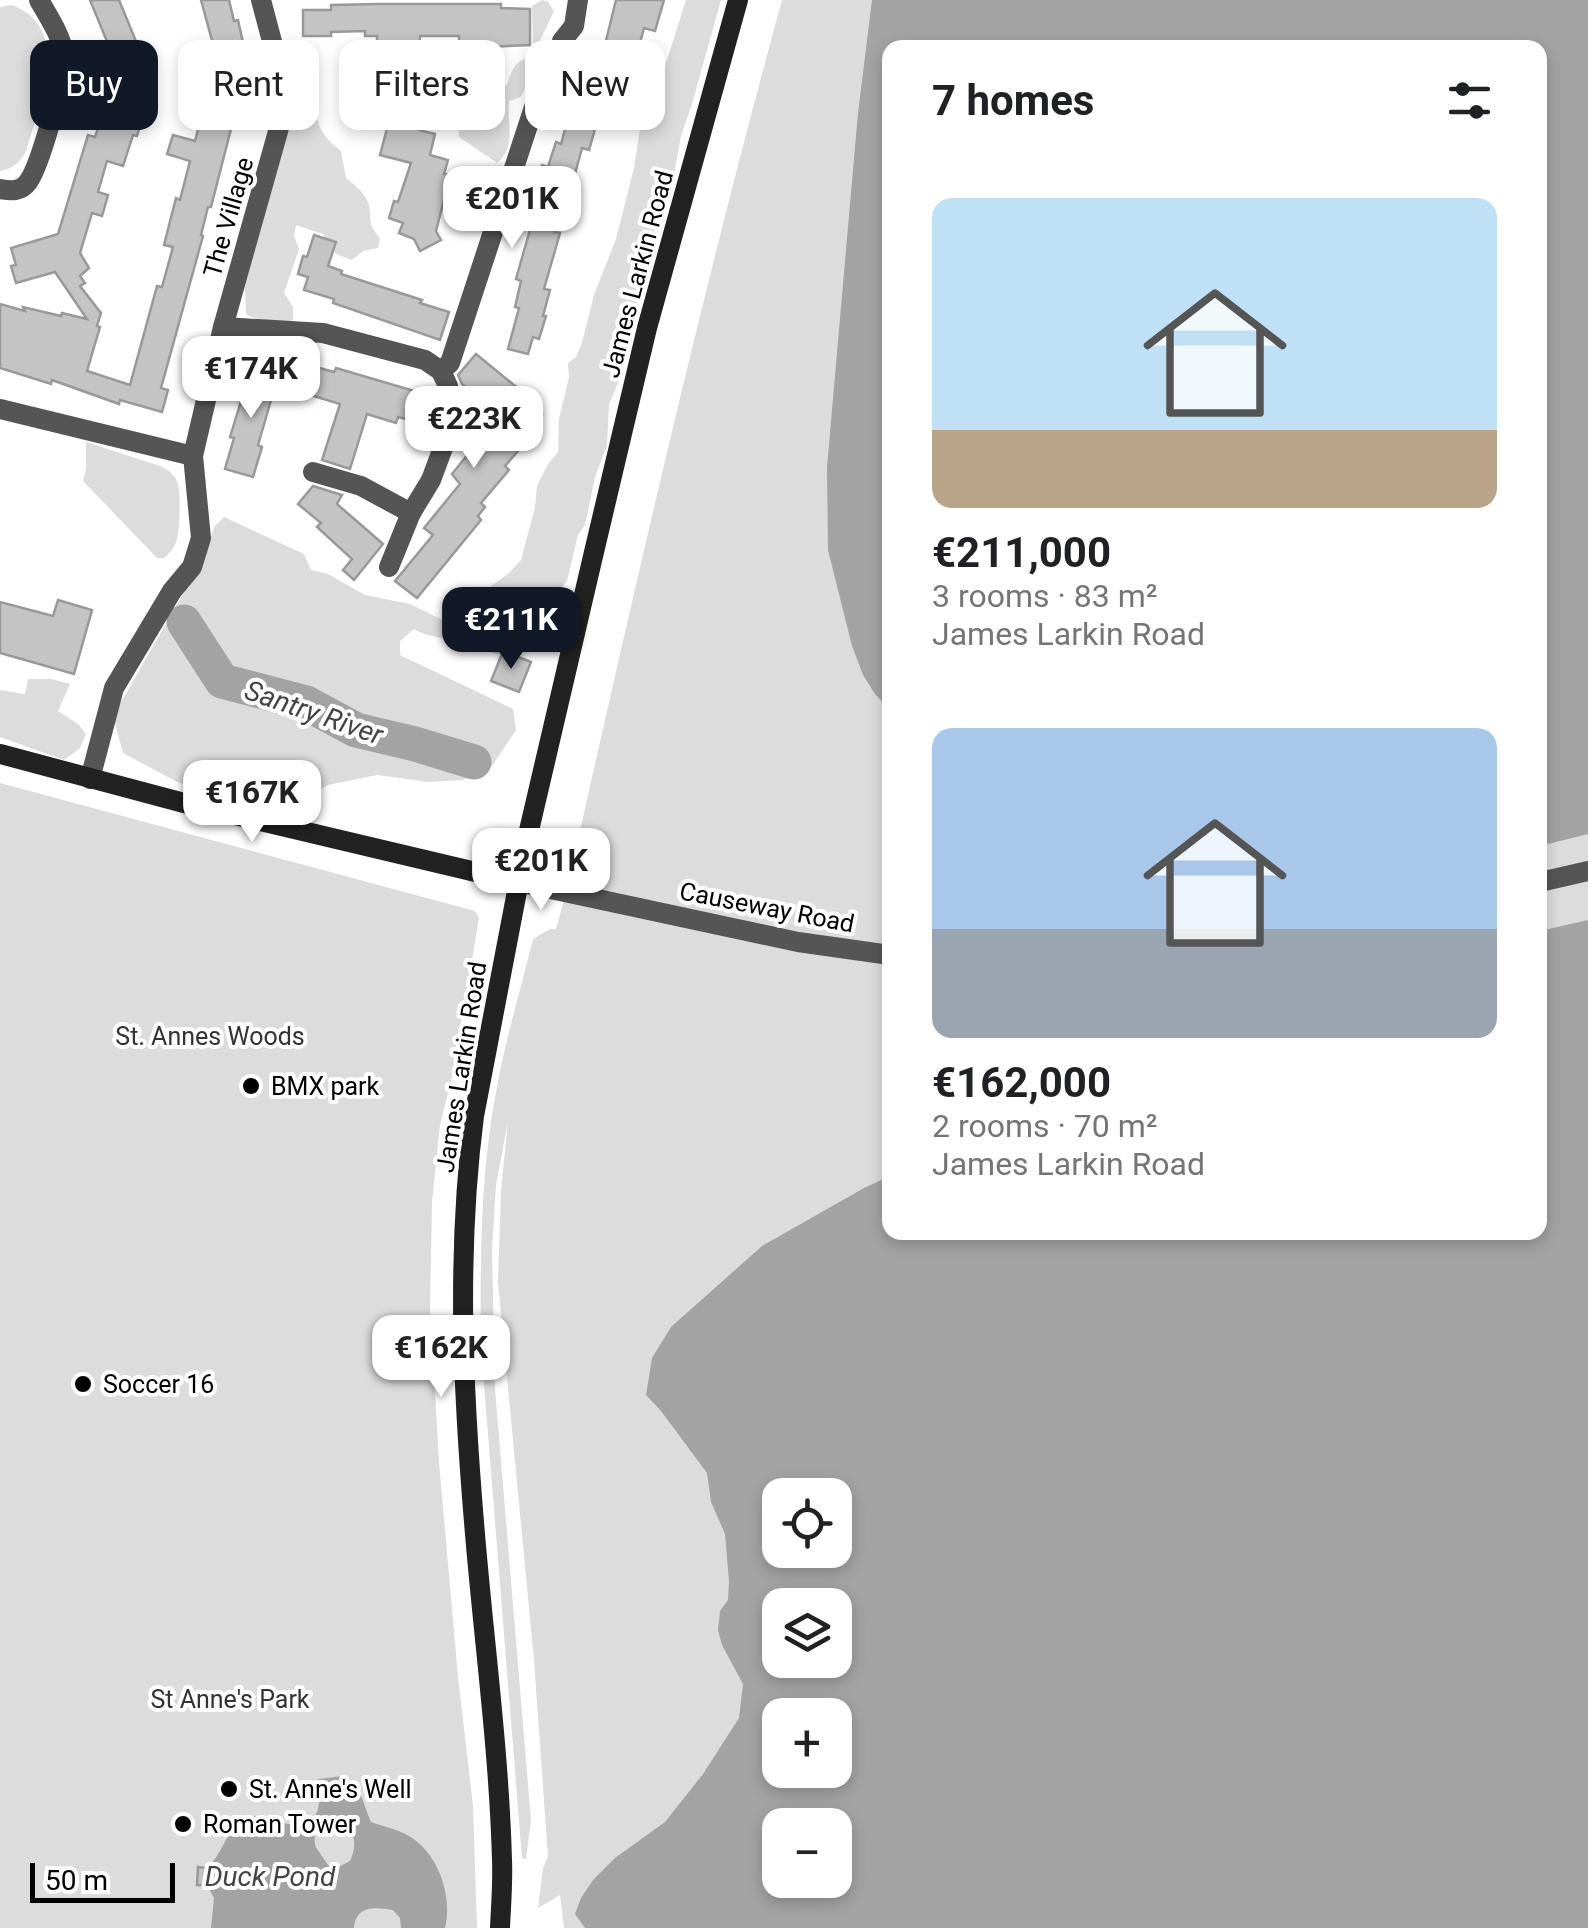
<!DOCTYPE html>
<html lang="en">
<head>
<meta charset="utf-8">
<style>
  body { margin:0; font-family:Roboto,sans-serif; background:#f2f2f2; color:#202124; height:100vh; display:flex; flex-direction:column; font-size:38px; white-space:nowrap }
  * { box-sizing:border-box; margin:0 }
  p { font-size:32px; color:#757577 }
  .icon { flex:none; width:55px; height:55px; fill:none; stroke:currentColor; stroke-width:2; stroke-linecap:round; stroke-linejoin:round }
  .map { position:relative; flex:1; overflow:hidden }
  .details { position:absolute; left:882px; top:40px; width:665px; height:1200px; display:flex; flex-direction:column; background:#fff; border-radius:20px; box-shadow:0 5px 15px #0003 }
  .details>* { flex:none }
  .banner { position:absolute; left:30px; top:40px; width:702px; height:90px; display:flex; gap:20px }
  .fabs { position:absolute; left:762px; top:1478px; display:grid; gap:20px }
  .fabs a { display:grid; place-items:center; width:90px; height:90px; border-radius:20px; background:#fff; box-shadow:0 5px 15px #0003; font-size:50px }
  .scale { position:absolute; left:30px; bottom:25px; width:145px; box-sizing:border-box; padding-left:10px; border:5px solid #000; border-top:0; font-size:28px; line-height:35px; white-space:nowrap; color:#000; -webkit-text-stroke:8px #fff; paint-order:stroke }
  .price { position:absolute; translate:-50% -85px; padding:0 22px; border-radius:20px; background:#fff; color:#222; font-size:32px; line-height:65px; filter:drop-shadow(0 2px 5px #0008) }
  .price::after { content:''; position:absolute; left:50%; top:60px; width:30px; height:22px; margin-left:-15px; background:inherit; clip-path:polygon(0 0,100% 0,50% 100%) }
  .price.on { background:#111827; color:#fff }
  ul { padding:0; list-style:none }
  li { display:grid; align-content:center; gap:20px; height:530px; padding:0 50px }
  li span { display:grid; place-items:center; height:310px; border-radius:20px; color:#555 }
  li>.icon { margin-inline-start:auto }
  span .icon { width:180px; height:180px; fill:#fffc; stroke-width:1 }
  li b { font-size:42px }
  h2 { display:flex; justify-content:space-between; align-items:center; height:120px; padding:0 50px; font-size:42px }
  .pill { padding:0 35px; border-radius:20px; background:#fff; box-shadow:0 5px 15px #0003; font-size:35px; line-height:90px }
  .pill.on { background:#111827; color:#fff }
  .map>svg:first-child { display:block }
</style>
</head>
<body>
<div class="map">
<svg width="1588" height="1928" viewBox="0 0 1588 1928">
  <rect width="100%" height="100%" fill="#fff"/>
  <g fill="#dcdcdc" fill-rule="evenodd">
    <path d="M542,0L548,2L554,11L535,51L545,71L538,80L527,84L521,97L509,101C507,124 517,146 497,163L459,137L458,122L460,105L469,97L485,99L492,88L507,85C512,71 513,62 529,58L533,46L532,6Z"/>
    <path d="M686,0H721L692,104L681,136L675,169L641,272L639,299L632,311L633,326L623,359L621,376L609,404L607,446L595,477L585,525L578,535L567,581L536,617L517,654C493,657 484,649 461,642C444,637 429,638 414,629L400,641V655L513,709L516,730L492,766L463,780L429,782L377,775L328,785L293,804L240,800L177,782L123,753L113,716L206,554L214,527L224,517L304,554L311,570L328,574L365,595L410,604L447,622L474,612L482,593L509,573L521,560L535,507L537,486L548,464L558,452L559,419L569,377L568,363L576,357L582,343L594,295L616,239L634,168L641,122L557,90L560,69L582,64L622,81L658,88Z"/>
    <path d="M782,0H1588V1928H564L560,1895L538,1908L543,1868L548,1857L534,1660L498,1283L501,1190L508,1121L496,1185L492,1249L495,1389L531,1820L526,1859L522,1858L481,1347C480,1261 480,1172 497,1087C506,1037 521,988 533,939L550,929H556L566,893C633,594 701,295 782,0ZM890,48H1540V1232H890ZM780,1495H835V1550H780ZM780,1605H835V1660H780ZM780,1715H835V1770H780ZM780,1825H835V1880H780Z"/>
    <path d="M12,5C73,28 39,104 27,149C21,162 14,168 0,171V7Z"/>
    <path d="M291,86L315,90C314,119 318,133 341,151L346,178C355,185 366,194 369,205C372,222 367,223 380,238L378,248L363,251L352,260L336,254L323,234L296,225L294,236L299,249L284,293L293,307V320L282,324L251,317L246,314L245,288Z"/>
    <path d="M86,442L160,466C169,470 175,475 178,484C181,495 180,535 175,545C172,551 169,553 164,558H157L83,481L86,469Z"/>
    <path d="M28,679H51L70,684L58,711L78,724L86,734L80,748L64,760L0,737V690L25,694Z"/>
    <path d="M0,783L475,911L479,918L452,1077L440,1125L432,1202L430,1309L439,1462L458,1677L473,1806L477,1928H0Z"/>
  </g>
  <g fill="#a3a3a3" fill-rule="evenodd">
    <path d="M872,0H1588V834L1540,846V48H890V710L875,694L863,675L852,646L828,550L827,467L858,113Z"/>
    <path d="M1588,920V1928H585L575,1914L581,1898L593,1880L615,1858L665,1822L703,1774L739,1718L743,1684L722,1645L718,1630L720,1611L728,1600L729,1581L725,1534L711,1502L707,1473L661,1411L646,1395L652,1358L671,1327L762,1246L864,1188L890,1176V1232H1540V931ZM780,1495H835V1550H780ZM835,1605V1660H780V1605ZM780,1715H835V1770H780ZM780,1825H835V1880H780Z"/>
    <path d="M342,1776C363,1789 362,1801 371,1822C384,1827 397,1829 409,1836C438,1853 453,1896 445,1928H401L400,1918L393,1910C375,1907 356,1905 354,1928H211L214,1898L207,1885L214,1869L207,1868C223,1854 226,1829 245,1819C261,1811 274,1823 290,1824C320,1826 324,1804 314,1782L319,1779ZM325,1819L346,1822C355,1836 357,1846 350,1861L338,1867L328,1865L315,1846L314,1826Z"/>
  </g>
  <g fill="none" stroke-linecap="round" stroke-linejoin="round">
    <path stroke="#a3a3a3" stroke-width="35" d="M184,622L222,681L306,703L356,730L415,744L474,762"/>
  </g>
  <g fill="#c4c4c4" stroke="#999" stroke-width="2.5">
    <path d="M90,0H119L140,51L115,61Z"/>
    <path d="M201,0H229L234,21L238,20L250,74L223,81Z"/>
    <path d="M616,0H664L655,31L644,28L633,69L601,61Z"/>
    <path d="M378,4H501V8L530,9V45L487,47V45H459V36H420L418,74L401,73L402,70L377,69V36H365V31L331,32V36H303V10H331V5Z"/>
    <path d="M116,69L143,77L134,108L145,111L137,136L133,135L123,166L107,161L98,192L108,195L102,216L92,213L80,253L89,268L80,276L85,283L80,286L101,313L97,326L100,327L87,371L130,385L157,286L162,287L173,247L164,245L176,198L180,200L190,161L167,154L173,135L195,141L209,87H231L230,110L234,111L230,125H232L211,207H208L201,235L203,236L161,388L168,390L162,412L120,400L119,404L52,380L51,384L0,368V304L25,311L23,307L61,316L62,313L87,319L55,272L16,283L11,266L16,265L11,248L58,234L88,135L95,137Z"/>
    <path d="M395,98L425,106L419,130L435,134L430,155L448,160L444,174L452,175L455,180L452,188L446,192L436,231L441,240L420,251L414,239L399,233L403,223L389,218L394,201L398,202L411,163L380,155Z"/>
    <path d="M571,107L599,115L589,150L582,148L575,174L572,173L555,232L560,233L544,289L550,290L543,316H546L539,339L533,337L528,354L508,349L519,308L515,307L521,281L516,279L535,212L529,210L542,165L548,167L556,142L561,144Z"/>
    <path d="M314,235L336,242L328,266L342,271L341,274L422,300L420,303L449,312L440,340L333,303L334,299L304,290L308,277L298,274L303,256L307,257Z"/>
    <path d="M476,354L531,399L528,403L542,415L533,426L537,429L505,466L509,470L481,503L485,507L478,516L481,520L417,598L395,581L433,535L424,528L460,484L452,474L499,416L462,384L458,375Z"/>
    <path d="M305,364L334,372L336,368L418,392L410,420L398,417L396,423L367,414L350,469L322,460L340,404L297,391Z"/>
    <path d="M248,367L278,376L258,445L262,447L253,477L225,469L234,438L230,437L242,398L239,397Z"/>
    <path d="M313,486L342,495L337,504L383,544L354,580L343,570L352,559L317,527L321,523L298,504Z"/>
    <path d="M58,600L92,610L74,674L0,653V602L53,616Z"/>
    <path d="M503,651L531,662L519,692L491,681Z"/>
    <path d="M198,1867L214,1869L213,1886L197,1885Z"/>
  </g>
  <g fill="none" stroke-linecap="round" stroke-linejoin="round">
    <g stroke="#555" stroke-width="20">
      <path d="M562,41L574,26L578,0"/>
      <path d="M0,189C11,191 21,192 28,182C40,166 65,77 64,56C63,38 48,16 39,0"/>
      <path d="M223,327L323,333L425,360L441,371L448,386L451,406L450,429L431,480L411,513L389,567"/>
      <path d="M441,371L450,363L536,101"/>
      <path d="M0,409L193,456"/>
      <path d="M313,472L361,486L411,513"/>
      <path d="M90,779L114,688L172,591L192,567L201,538L193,456L223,327L284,110L283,83L261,0"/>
      <path d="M518,882L798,942L890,955"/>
      <path d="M1540,882L1588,871"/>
    </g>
    <g stroke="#222" stroke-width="20">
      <path d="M0,754L184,803L518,882"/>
      <path d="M500,1928C501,1905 503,1882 502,1860C499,1751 484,1642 475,1534C463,1394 456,1255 474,1116L527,839L594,552L647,328L738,0"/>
    </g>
  </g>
  <g fill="#000" stroke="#fff" stroke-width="4">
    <circle cx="251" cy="1086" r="10"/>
    <circle cx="83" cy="1384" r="10"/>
    <circle cx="229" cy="1789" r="10"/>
    <circle cx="183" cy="1824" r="10"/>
  </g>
  <g text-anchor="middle" stroke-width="8" stroke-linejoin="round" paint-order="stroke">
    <g font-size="25" fill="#000" stroke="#fff">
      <text transform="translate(228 217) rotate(-74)" y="9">The Village</text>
      <text transform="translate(637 274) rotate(-75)" y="9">James Larkin Road</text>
      <text transform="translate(767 907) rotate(11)" y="9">Causeway Road</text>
      <text transform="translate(461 1067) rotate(-81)" y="9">James Larkin Road</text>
    </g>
    <g font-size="25" fill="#333" stroke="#fff">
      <text x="210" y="1045">St. Annes Woods</text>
      <text x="230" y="1708">St Anne's Park</text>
    </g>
    <g font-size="25" fill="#000" stroke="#fff" text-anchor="start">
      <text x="271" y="1095">BMX park</text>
      <text x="103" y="1393">Soccer 16</text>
      <text x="249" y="1798">St. Anne's Well</text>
      <text x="203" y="1833">Roman Tower</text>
    </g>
    <g font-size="28" font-style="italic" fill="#444" stroke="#fff">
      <text transform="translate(314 712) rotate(19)" y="10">Santry River</text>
      <text x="270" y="1886">Duck Pond</text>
    </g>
  </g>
</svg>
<div class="fabs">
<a><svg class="icon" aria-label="locate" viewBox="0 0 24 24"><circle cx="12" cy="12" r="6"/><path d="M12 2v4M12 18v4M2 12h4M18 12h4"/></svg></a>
<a><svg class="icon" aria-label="layers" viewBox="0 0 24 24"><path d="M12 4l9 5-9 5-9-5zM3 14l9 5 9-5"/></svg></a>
<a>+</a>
<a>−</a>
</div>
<div class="scale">50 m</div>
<b class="price" style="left:512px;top:251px">€201K</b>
<b class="price" style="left:251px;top:421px">€174K</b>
<b class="price" style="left:474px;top:471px">€223K</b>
<b class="price on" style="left:511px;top:672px">€211K</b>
<b class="price" style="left:252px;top:845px">€167K</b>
<b class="price" style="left:541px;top:913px">€201K</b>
<b class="price" style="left:441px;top:1400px">€162K</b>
<div class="banner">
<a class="pill on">Buy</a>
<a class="pill">Rent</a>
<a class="pill">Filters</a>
<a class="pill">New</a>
</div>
<section class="details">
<h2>7 homes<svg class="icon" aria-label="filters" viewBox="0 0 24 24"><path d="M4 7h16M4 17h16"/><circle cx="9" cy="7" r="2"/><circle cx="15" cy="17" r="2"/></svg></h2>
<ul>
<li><span style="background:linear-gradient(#bfe0f5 75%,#b9a48a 0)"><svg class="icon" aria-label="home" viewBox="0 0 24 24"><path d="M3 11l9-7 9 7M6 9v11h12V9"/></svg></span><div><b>€211,000</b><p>3 rooms · 83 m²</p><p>James Larkin Road</p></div></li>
<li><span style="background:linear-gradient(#a9c7e8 65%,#9aa5b1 0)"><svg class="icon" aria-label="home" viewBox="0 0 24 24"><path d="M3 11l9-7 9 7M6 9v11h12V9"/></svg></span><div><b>€162,000</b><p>2 rooms · 70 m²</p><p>James Larkin Road</p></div></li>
</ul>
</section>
</div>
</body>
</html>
